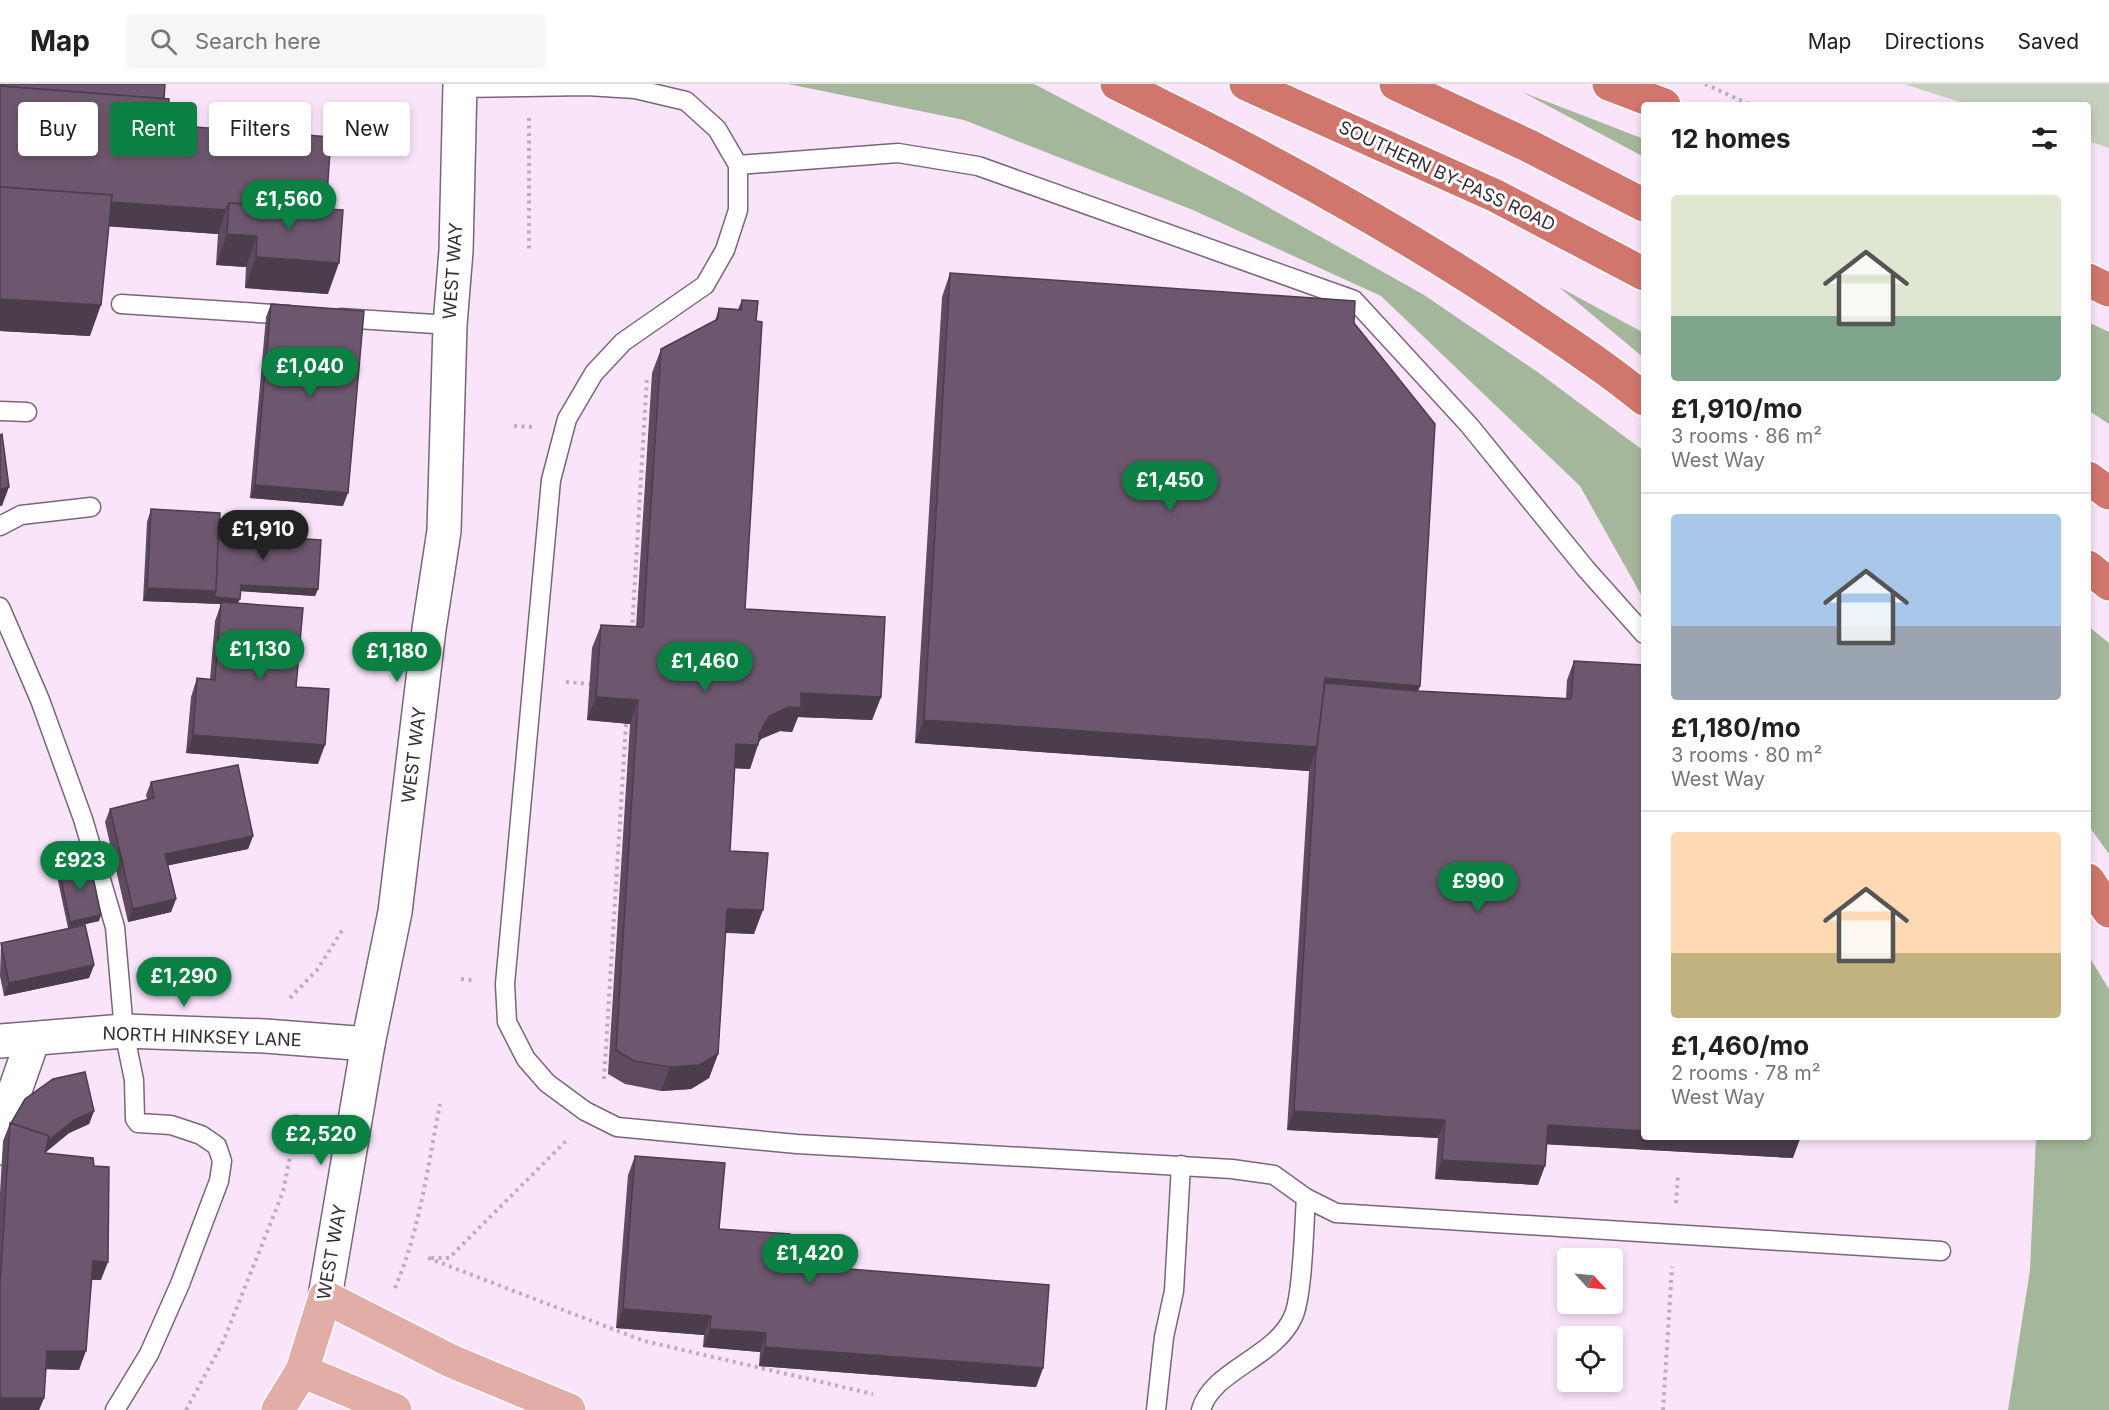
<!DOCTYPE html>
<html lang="en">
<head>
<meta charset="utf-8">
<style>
  body { margin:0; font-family:Inter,sans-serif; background:#f6f6f6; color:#202124; height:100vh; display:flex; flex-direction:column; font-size:22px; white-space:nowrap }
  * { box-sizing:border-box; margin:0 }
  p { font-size:20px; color:#757577 }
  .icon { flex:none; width:33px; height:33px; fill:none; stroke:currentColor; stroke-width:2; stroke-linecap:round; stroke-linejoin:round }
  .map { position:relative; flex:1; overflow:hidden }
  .details { position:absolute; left:1641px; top:18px; width:450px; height:1038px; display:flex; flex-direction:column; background:#fff; border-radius:6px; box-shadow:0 3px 9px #0003 }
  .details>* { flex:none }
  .guide { position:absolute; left:18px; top:18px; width:570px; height:54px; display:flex; gap:12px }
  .needle { width:39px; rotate:116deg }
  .fabs { position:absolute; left:1557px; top:1164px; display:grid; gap:12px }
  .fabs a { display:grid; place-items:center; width:66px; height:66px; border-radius:6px; background:#fff; box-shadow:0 3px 9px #0003; font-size:30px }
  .price { position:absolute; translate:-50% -51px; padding:0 14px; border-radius:21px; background:#0b8043; color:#fff; font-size:20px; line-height:39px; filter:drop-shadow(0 2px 3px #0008) }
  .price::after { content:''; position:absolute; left:50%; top:36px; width:18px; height:14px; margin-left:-9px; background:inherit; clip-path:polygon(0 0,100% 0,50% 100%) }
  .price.current { background:#222; color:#fff }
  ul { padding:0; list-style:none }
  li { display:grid; align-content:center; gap:12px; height:318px; padding:0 30px }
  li+li { border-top:2px solid #e0e0e0 }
  li span { display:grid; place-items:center; height:186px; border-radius:6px; color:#555 }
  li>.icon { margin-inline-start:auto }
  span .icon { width:108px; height:108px; fill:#fffc; stroke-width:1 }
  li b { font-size:26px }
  h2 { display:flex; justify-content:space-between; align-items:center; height:72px; padding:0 30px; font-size:26px }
  .chip { padding:0 21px; border-radius:6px; background:#fff; box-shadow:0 3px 9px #0003; font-size:21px; line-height:54px }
  .chip.current { background:#0b8043; color:#fff }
  header { display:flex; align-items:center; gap:36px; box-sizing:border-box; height:84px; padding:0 30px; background:#fff; border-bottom:2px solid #e0e0e0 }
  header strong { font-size:28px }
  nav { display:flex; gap:33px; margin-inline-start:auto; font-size:21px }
  .search { width:420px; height:54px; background:#f6f6f6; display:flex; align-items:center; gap:15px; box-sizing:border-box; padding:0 21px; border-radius:6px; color:#757577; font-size:22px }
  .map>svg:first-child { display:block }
</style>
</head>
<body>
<header>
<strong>Map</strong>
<div class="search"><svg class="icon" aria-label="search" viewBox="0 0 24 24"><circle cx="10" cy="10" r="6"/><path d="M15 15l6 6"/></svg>Search here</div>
<nav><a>Map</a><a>Directions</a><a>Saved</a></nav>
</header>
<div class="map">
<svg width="2109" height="1326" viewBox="0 0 2109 1326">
  <rect width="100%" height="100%" fill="#fae4fa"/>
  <path fill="#c4cfbd" d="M1904,0H2109V64L2088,57V21H1969Z"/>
  <g fill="#a4b79a">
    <path d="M788,0H1034L1243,109L1424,211L1539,289L1644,367V516L1580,402L1381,212L1193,126L964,36Z"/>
    <path d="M1522,8L1644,55V73Z"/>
    <path d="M1559,203L1644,249V274Z"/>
    <path d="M2088,238L2109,248V340L2088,326Z"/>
    <path d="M2088,542L2109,559V770L2088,741Z"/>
    <path d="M2088,871L2109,905V1326H2008L2030,1186L2036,1053H2088Z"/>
  </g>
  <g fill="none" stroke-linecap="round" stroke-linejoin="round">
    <g stroke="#786679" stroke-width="21">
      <g id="lane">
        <path d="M460,4L587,2L635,5L686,17L717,45L738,81V126L725,166L705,201L623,258L594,289L567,335L551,396L505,900L507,938L526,975L547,999L585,1027L617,1043L797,1060L1232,1085L1274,1091L1306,1114L1336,1129L1941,1167"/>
        <path d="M738,81L898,69L978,82L1354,216L1469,341L1586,485L1644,550"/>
        <path d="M121,220L289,231"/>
        <path d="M341,234L450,241"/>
        <path d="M0,327L27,328"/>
        <path d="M0,442L21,431L91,423"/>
        <path d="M0,523L40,616L83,735L115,843L124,947L134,996L135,1035L138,1039L171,1041L201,1051L217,1062L222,1077L219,1097L180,1200L149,1270L115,1326"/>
        <path d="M1156,1326L1164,1253L1174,1207L1181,1081"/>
        <path d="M1201,1326C1212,1286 1275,1274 1293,1233C1303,1213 1304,1140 1306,1114"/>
      </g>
    </g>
    <g stroke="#786679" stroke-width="36">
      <g id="street">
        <path d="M0,957L124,947L265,952L368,960"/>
        <path d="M0,1064L12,1015L33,955"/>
      </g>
    </g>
    <g stroke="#786679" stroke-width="36">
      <path id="secondary" d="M325,1213L368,960L395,828L429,545L444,447L450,241L456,167L460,0"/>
    </g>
    <g stroke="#fff" stroke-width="36">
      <g id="primary">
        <path d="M302,1287L395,1326"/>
        <path d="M278,1326L302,1287L325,1213L451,1277L569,1326"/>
      </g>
    </g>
    <g stroke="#fff" stroke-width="36">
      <g id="highway">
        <path d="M1117,0C1256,67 1393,141 1522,228C1563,256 1606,283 1644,315"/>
        <path d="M1246,0L1496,112L1644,190"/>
        <path d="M1396,0L1527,61L1644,121"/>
        <path d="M1609,0L1664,21"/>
        <path d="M2088,196L2109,206"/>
        <path d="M2088,394L2109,409"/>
        <path d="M2088,483L2109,500"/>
        <path d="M2088,796L2109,827"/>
      </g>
    </g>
    <g stroke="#bdacbd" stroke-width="4" stroke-dasharray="3 4.5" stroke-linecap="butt">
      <path d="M1705,0L1751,21"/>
      <path d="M529,34V167"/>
      <path d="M514,342L532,343"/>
      <path d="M632,546L647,292"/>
      <path d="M566,598L590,600"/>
      <path d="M461,895L472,896"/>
      <path d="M290,914L317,886L343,845"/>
      <path d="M604,995L626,640"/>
      <path d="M1676,1119L1678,1090"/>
      <path d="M428,1174L644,1257L873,1310"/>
      <path d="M431,1174H449L569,1054"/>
      <path d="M395,1204C420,1146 428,1081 440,1020"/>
      <path d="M186,1326L223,1258L283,1108L295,1048L296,1028"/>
      <path d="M1663,1326L1672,1183"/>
    </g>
    <use href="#lane" stroke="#fff" stroke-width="18"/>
    <use href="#street" stroke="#fff" stroke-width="33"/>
    <use href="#secondary" stroke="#fff" stroke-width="33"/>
    <use href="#primary" stroke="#e3ada7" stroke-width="33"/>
    <use href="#highway" stroke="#d0766d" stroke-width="33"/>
  </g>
  <g fill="#5e4b5f">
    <path d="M164,15L167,41L326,125L328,210L245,204L246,183L216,181L218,150L109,142L90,252L0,247Z"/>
    <path d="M950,189L1420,602L1418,607L1566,614L1567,596L1574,577L1644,1053L1793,1074L1546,1060L1538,1101L1435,1095L1438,1054L1287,1046L1309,687L915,659L942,213Z"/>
    <path d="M742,216L756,237L745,525L881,613L872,636L798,633L792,648L780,647L761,655L758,660L750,685L735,684L730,767L754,850L726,849L718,970L709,994L691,1005L661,1007L625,1000L608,990L630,640L587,636L592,564L601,541L636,543L652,289L661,265L715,237L719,224L738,225Z"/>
    <path d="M271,220L343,422L250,414L266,233Z"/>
    <path d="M151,425L219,435L246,451L318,505L315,512L240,507L238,519L296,603L318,680L186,669L191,613L197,594L210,595L215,537L221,520L143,517L147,438Z"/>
    <path d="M151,698L253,752L248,765L168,781L176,815L171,828L128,838L105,738L110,725L147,716L146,711Z"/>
    <path d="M59,785L99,837L68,844L57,792Z"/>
    <path d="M1,859L94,881L89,894L4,912L0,892Z"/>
    <path d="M94,1027L89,1040L69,1049L45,1069L101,1196H92L79,1286L46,1285L44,1314L39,1326H0V1109L3,1057L10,1039Z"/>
    <path d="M635,1072L719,1145L787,1180L1043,1284L1036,1303L759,1282L760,1268L703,1263L704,1251L616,1244L628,1091Z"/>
  </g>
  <g fill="#4c3d4d">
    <path d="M0,111L226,126L218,150L0,135Z"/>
    <path d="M227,150L257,152L246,183L216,181Z"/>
    <path d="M256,173L339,179L328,210L245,204Z"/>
    <path d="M0,215L101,221L90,252L0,247Z"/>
    <path d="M255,401L348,409L343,422L250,414Z"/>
    <path d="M9,403L2,422H0V405Z"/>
    <path d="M241,501L318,505L315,512L238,507Z"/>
    <path d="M147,504L216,507L240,515L237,521L221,518V520L143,517Z"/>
    <path d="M1325,594L1420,602L1411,626L1321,618Z"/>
    <path d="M801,609L881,613L872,636L798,633L792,648L780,647L761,655L757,661H758L750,685L728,684L736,660L759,650L769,632Z"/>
    <path d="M596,613L638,616L630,640L587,636Z"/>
    <path d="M924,636L1317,663L1309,687L915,659Z"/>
    <path d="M193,651L325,661L318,680L186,669Z"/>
    <path d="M253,752L248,765L161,783L165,770Z"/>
    <path d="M176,815L171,828L128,838L133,825Z"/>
    <path d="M727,825L763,826L754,850L719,848Z"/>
    <path d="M101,831L99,837L68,844L70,838Z"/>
    <path d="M94,881L89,894L4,912L9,899Z"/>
    <path d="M718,970L709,994L691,1005L661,1007L670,983Z"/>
    <path d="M94,1027L89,1040L69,1049L42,1071L47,1058L74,1036Z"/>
    <path d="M1294,1027L1445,1036L1438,1054L1287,1046Z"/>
    <path d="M1548,1041L1644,1047V1053H1756L1800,1055L1793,1074L1541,1060Z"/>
    <path d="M1442,1076L1545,1082L1538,1101L1435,1095Z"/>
    <path d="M93,1177L108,1178L101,1196L86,1195Z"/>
    <path d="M623,1225L711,1232L704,1251L616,1244Z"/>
    <path d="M710,1245L766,1249L760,1268L703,1263Z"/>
    <path d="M765,1263L1043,1284L1036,1303L759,1282Z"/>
    <path d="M47,1267H86L79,1286L40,1285Z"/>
    <path d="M0,1314H44L39,1326H0Z"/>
  </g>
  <g fill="#6d576e" stroke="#4c3d4d" stroke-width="1.5">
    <path d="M0,0H165L164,15L0,2Z"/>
    <path d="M0,2L169,15L167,41L331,53L326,125L229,119L226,126L111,118L112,111L0,103Z"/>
    <path d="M0,103L112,111L101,221L0,215Z"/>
    <path d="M229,119L343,126L339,179L256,173L257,152L227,150Z"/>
    <path d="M950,189L1355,217L1354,239L1435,340L1420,602L1325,594L1317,663L924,636Z"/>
    <path d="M742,216L758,217L756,237L762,238L745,525L885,533L881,613L801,609V624L789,623L769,632L759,650L758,661L736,660L730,767L768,769L763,826L727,825L718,970L699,981L670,983L634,977L616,966L638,616L596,613L601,541L643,543L661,265L718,235L719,224L741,226Z"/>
    <path d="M271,220L364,227L348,409L255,401Z"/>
    <path d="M2,350L9,403L0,405V351Z"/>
    <path d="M151,425L220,429L216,507L147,504Z"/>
    <path d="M219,435L246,437V451L321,456L318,505L241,501L240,515L214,513L216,507Z"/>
    <path d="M221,518L303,524L296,603L329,605L325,661L193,651L197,594L215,596Z"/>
    <path d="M1574,577L1644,581V1047L1548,1041L1545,1082L1442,1076L1445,1036L1294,1027L1316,668L1317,663L1325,599L1418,607L1571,615Z"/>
    <path d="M238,681L253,752L165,770L176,815L133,825L110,725L154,714L151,698Z"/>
    <path d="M90,779L101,831L70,838L59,785Z"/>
    <path d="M85,841L94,881L9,899L1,859Z"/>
    <path d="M85,988L94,1027L74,1036L48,1057L49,1052L11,1039L25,1015L53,995Z"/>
    <path d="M10,1039L49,1052L45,1069L93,1074L94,1082L109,1083L108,1178L93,1177L86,1267H47L44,1314H0V1201Z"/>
    <path d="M1756,1053H1800V1055Z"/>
    <path d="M635,1072L725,1079L719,1145L790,1150L787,1180L1049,1201L1043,1284L765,1263L766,1249L710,1245L711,1232L623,1225Z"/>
  </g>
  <g text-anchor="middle" stroke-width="6" stroke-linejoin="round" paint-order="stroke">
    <g font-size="18" fill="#352d35" stroke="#fff">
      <text transform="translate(1447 92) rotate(25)" y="6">SOUTHERN BY-PASS ROAD</text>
      <text transform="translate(453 187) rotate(-86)" y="6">WEST WAY</text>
      <text transform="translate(414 671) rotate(-83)" y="6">WEST WAY</text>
      <text transform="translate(202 953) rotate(2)" y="6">NORTH HINKSEY LANE</text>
      <text transform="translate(332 1168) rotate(-80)" y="6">WEST WAY</text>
    </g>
  </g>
</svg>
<div class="fabs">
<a><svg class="needle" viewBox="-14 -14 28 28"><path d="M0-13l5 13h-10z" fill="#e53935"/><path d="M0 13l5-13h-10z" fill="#757577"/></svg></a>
<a><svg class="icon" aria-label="locate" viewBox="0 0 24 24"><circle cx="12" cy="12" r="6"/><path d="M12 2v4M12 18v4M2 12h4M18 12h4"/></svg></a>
</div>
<b class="price" style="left:289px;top:147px">£1,560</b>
<b class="price" style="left:310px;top:314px">£1,040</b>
<b class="price" style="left:1170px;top:428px">£1,450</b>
<b class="price current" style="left:263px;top:477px">£1,910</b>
<b class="price" style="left:260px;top:597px">£1,130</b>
<b class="price" style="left:397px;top:599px">£1,180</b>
<b class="price" style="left:705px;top:609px">£1,460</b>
<b class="price" style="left:80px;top:808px">£923</b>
<b class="price" style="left:1478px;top:829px">£990</b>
<b class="price" style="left:184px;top:924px">£1,290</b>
<b class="price" style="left:321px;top:1082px">£2,520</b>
<b class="price" style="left:810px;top:1201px">£1,420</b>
<div class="guide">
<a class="chip">Buy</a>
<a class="chip current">Rent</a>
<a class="chip">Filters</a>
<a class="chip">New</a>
</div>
<section class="details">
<h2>12 homes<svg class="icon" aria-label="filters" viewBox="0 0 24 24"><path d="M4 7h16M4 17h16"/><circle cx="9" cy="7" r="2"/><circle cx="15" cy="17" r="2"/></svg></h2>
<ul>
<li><span style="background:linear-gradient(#dfe7d0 65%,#7fa58c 0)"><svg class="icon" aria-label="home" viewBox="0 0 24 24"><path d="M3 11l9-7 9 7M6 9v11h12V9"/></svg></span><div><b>£1,910/mo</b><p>3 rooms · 86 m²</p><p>West Way</p></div></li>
<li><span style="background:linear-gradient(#a9c7e8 60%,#9aa5b1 0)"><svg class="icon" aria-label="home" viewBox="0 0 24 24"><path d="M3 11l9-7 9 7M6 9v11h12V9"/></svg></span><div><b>£1,180/mo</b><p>3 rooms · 80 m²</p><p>West Way</p></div></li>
<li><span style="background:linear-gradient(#ffd9b3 65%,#c2b280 0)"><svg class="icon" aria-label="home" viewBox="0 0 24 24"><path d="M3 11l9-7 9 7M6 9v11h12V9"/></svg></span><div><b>£1,460/mo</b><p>2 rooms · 78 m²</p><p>West Way</p></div></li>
</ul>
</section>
</div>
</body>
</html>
